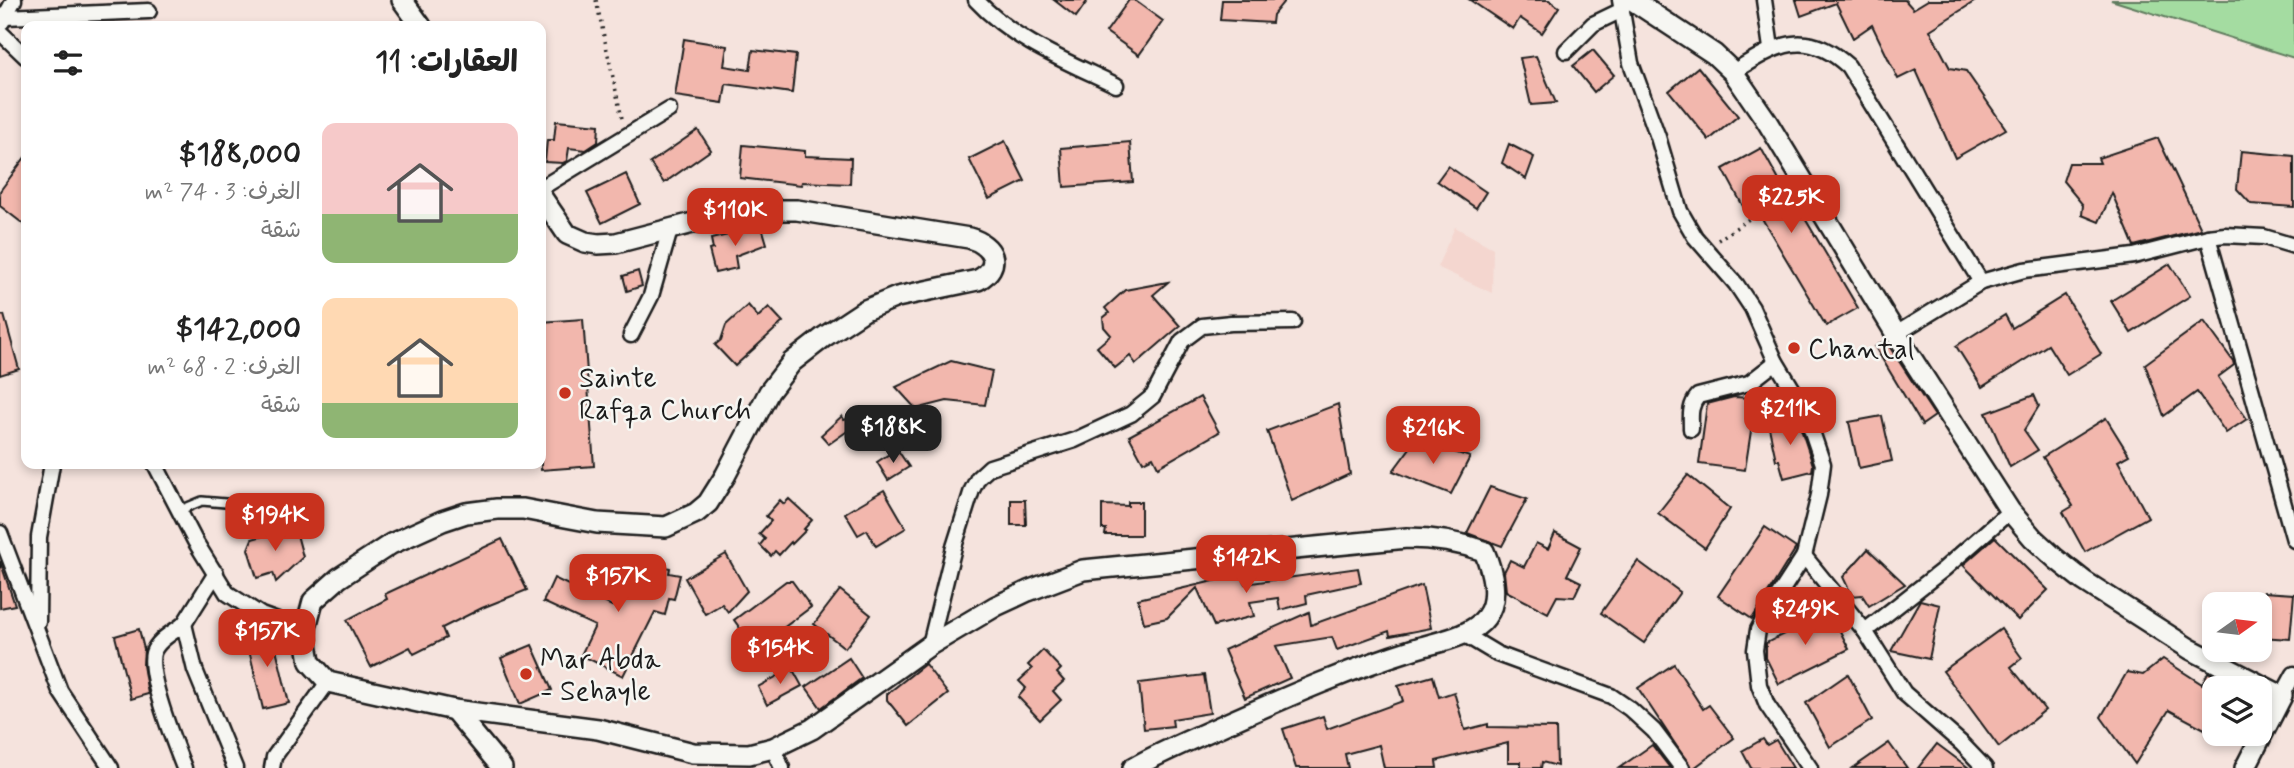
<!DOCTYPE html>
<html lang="ar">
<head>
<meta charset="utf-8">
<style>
  body { margin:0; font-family:Mynerve,"Playpen Sans Arabic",sans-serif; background:#f6f6f6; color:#222; direction:rtl; height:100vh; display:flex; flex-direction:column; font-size:26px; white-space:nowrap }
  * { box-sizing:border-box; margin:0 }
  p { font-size:23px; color:#767676 }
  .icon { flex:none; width:38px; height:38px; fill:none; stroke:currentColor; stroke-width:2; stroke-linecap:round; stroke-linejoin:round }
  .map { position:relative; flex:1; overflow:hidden; direction:ltr }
  .panel { position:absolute; left:21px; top:21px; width:525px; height:448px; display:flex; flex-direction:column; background:#fff; border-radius:14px; box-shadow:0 4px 10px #0003; direction:rtl }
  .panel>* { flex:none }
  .needle { width:46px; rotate:76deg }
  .tools { position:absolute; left:2202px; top:592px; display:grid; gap:14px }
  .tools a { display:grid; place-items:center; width:70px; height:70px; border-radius:14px; background:#fff; box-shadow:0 4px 10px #0003; font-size:35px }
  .price { position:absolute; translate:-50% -60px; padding:0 16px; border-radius:14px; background:#c8321e; color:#fff; font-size:23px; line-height:46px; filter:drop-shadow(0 2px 4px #0008) }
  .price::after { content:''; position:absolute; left:50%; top:42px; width:21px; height:16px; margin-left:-10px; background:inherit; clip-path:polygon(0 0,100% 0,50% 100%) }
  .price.current { background:#222; color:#fff }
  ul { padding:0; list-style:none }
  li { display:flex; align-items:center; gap:21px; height:175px; padding:0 28px }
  li span { display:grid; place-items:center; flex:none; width:196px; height:140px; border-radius:14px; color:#555 }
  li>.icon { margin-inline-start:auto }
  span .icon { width:84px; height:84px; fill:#fffc; stroke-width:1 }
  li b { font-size:30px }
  h2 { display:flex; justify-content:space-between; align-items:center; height:84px; padding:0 28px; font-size:30px }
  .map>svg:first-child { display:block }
</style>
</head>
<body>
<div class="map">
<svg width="2294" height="768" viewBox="0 0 2294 768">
  <rect width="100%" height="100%" fill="#f5e3dd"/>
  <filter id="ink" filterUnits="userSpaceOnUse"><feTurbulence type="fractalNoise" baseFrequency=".0143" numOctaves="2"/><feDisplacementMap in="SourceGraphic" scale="14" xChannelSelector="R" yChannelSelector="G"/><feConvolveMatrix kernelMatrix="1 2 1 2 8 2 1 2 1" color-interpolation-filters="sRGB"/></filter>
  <g filter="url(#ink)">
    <path fill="#f4d6cf" d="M1455,227L1493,248L1492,293L1437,267Z"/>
    <path fill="#a4dca1" stroke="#607c5e" stroke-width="2" d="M2111,0H2294V58Z"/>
    <g fill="#f2b7ad" stroke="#1c1c1c" stroke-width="2">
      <path d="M1054,0H1088L1076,17Z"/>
      <path d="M1129,0H1134L1163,21L1139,55L1106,32Z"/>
      <path d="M1222,0H1285L1273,15L1272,23L1220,20Z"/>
      <path d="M1470,0H1549L1559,7L1542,33L1520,18L1513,29Z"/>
      <path d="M1796,0H1905L1913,9L1928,0H1977L1930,30L1950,68L1966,71L2006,129L1955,158L1916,70L1898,79L1872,25L1853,38L1836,3L1801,16Z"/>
      <path d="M684,39L727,46L724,66L750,70L753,50L796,55L792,93L726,84L723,103L675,96Z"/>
      <path d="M1593,50L1614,75L1594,92L1573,66Z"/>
      <path d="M1536,56L1556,103L1531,105L1520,58Z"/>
      <path d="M1698,67L1738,116L1709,140L1669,91Z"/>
      <path d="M556,121L599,125L598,142L586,150L569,148L567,161L563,163L545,162L547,140H554Z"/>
      <path d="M698,130L711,150L664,183L650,163Z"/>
      <path d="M2158,138L2201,229L2134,246L2112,193L2099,222L2082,215L2083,205L2063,181L2069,163H2100L2098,158Z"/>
      <path d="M1005,141L1025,181L989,199L969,159Z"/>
      <path d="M1130,142L1133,182L1064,187L1061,148Z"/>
      <path d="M1509,144L1534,157L1526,179L1502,163Z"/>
      <path d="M743,145L805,151V156L851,158L850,184L802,182L801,185L740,178Z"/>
      <path d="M1761,148L1791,202L1794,200L1858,308L1826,326L1754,205L1745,210L1723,169Z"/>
      <path d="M2241,151L2294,156V207L2251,204L2237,189Z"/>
      <path d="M26,156V226L0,206V191Z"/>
      <path d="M1448,166L1486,192L1476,208L1437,181Z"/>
      <path d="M626,174L640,204L602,223L587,193Z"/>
      <path d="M762,227L767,244L735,256L737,268L715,273L709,250L713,249L711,239Z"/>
      <path d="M2170,264L2190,296L2131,333L2111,301Z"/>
      <path d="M638,271L642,286L627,291L623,276Z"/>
      <path d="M1168,282L1153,295L1180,326L1136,364L1130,356L1115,368L1097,347L1111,335L1104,327L1103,318L1109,313L1105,308L1125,290Z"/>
      <path d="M2065,295L2101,354L2067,375L2048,345L1982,387L1956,346L2005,315L2012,328Z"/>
      <path d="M748,305L758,317L769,307L783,322L735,366L715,345L721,340L726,325Z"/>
      <path d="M4,315L19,369L0,375V316Z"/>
      <path d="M583,319L594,466L541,470V322Z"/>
      <path d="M2204,321L2233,361L2234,365L2218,377L2247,419L2226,433L2197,392L2164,416L2145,364Z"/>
      <path d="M1885,340L1935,416L1922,425L1875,347Z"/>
      <path d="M951,361L992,371L985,405L947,401L916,409L896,387Z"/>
      <path d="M2034,395L2039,406L2024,430L2038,450L2010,467L1986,413Z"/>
      <path d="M1200,397L1219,432L1158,467L1153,457L1143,462L1129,436Z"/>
      <path d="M1734,397L1750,398L1749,404L1755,405L1745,470L1699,464L1707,404Z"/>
      <path d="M1338,404L1350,474L1292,501L1267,431Z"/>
      <path d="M872,412L877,430L859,434L856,425L829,444L821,435L842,416L844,420Z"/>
      <path d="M1882,416L1892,461L1859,468L1849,422Z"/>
      <path d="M1797,417L1813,465L1812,471L1784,478L1779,460H1776L1768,423Z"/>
      <path d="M2106,418L2129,455L2118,461L2148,517L2085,552L2063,512L2073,506L2043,457Z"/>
      <path d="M1416,440L1470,457L1451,494L1393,471Z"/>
      <path d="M897,449L909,467L888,480L877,462Z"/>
      <path d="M1688,475L1730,509L1705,548L1658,513Z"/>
      <path d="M1490,487L1527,499L1502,546L1467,533Z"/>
      <path d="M884,490L906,528L876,546L867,530L858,535L845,513Z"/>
      <path d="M789,499L812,520L804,529L806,530L792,544L791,542L779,555L775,551L771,556L760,545L765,539L759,534L771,521L766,516L780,500L784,504Z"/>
      <path d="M1011,500H1025L1026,525H1011Z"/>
      <path d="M1128,502H1141V535H1105L1106,529H1102V505L1128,506Z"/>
      <path d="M295,527L303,557L276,582L273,573L257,578L248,549L252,539Z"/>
      <path d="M1765,527L1796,548L1752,619L1718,596Z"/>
      <path d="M1555,533L1581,547L1567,575L1581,582L1574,597L1557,596L1548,613L1506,591L1504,572L1510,560L1524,567L1536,543L1548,549Z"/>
      <path d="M1995,537L2048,590L2018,620L1963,565Z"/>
      <path d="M502,539L527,590L482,608L442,628L446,638L414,654L410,647L371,667L347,620L387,599L385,594Z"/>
      <path d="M1868,549L1905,584L1869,606L1862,595L1852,596L1843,577Z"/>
      <path d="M726,554L747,591L728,612L722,604L705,614L685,578Z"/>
      <path d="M0,561L15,605L0,608Z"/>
      <path d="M1638,561L1680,592L1644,643L1601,613Z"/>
      <path d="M648,563L670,568L669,573L680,575L674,599L669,598L665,615L655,612L623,676L581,655L595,626L543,602L554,578L612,606L618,578L633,581L635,569L646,571Z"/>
      <path d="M1358,568L1361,583L1306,595L1307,603L1280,610L1278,598L1250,602L1254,616L1214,626L1197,588L1167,618L1144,623L1138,599L1243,574L1245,584Z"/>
      <path d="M786,581H792L811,607L770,638L765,631L750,642L734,620Z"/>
      <path d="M1422,585L1431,628L1390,636L1389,631L1337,650L1332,637L1276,646L1290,678L1245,698L1224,650L1309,612L1311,625Z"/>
      <path d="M840,590L871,615L845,648L814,624Z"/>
      <path d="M2263,592L2294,594L2290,639L2260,637Z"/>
      <path d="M1920,600L1940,605L1929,659L1891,651Z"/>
      <path d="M1830,611L1849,649L1779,684L1766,658V643Z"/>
      <path d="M268,628L270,637L273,636L289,703L263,709L245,633Z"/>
      <path d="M139,629L144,649L143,665L148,694L131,699L115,636Z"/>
      <path d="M2001,629L2022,658L2011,667L2045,710L1999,747L1943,671Z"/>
      <path d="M532,645L552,690L520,704L501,658Z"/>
      <path d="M1043,650L1061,669L1057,673L1064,681L1053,691L1061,700L1040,720L1018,697L1026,688L1019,681L1032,669L1028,665Z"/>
      <path d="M849,658L862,678L821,708L806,687Z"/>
      <path d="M2163,659L2202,684L2208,672L2238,688H2214V734L2169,710L2135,764L2101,717L2127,672L2143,675Z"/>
      <path d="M925,664L948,694L908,726L887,700V694Z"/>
      <path d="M1674,664L1703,709L1709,705L1734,738L1694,768H1691L1638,688Z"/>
      <path d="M792,668L802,686L767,705L758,687Z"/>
      <path d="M1848,674L1872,720L1830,747L1806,703Z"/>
      <path d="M1204,675L1210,713L1172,719L1173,726L1144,729L1139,683Z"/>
      <path d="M1433,676L1439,697L1454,692L1465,730L1488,724V727L1556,728L1557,766L1542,762L1541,768H1521V762H1508V743L1436,761L1437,768H1384L1379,745L1345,754L1348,768H1296L1283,729L1323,716L1327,729L1403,701L1398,686Z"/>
      <path d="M1763,739L1767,745L1776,740L1793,768H1751L1742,751Z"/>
      <path d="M1889,743L1907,768H1853Z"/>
      <path d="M1937,744L1969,768H1918Z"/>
      <path d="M1652,745L1670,768H1619Z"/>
    </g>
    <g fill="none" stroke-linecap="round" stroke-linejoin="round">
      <g stroke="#1c1c1c" stroke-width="12">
        <path id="lane" d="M178,511L202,501L283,508"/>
      </g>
      <g stroke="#1c1c1c" stroke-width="19">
        <g id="street">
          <path d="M976,0C1014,41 1066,61 1116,85"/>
          <path d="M1620,0L1631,63L1658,137L1680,211L1695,237L1736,284L1752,308L1776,362L1804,408L1823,464L1819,495L1804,556L1766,615L1758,630L1755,650L1759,685L1767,705L1810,768"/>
          <path d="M1764,0L1771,48"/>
          <path d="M5,17L149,11"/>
          <path d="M2,22L14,0"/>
          <path d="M0,32L26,57"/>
          <path d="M1566,51L1593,24L1622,10"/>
          <path d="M1733,72C1775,46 1805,26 1848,66L1981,282"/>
          <path d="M541,188L669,110"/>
          <path d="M2208,237L2294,540"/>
          <path d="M1896,334L1981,282L2024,270L2134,256L2208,237L2225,235L2264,237L2294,246"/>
          <path d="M631,335L651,296L670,230"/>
          <path d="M1691,429C1691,417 1689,406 1698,396L1749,383L1776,362"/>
          <path d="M155,464L195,541L227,593L261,615L305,631"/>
          <path d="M0,533L60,691L111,768"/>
          <path d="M1804,556L1865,631"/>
          <path d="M38,622L39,537L52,464"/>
          <path d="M184,624L216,573"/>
          <path d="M1462,633L1497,654L1611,696L1630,709L1654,731L1682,768"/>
          <path d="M930,645L954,547L972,490L978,478L990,467L1075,440L1131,414L1153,396L1182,341L1202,326L1231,323L1293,322"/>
          <path d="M2282,696L2294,674"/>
          <path d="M773,748L782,768"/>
          <path d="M184,768C175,745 147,675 153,653C157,640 174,632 184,624L195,670L235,768"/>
          <path d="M272,768L274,757L328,682"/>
          <path d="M1985,768L1961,743L1904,693L1865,631L1944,569L2010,511"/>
        </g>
      </g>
      <g stroke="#1c1c1c" stroke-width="24">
        <g id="secondary">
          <path d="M402,0L421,26"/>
          <path d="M1632,0L1714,54L1733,72L1766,120L1896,334L2010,511L2033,538L2056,559L2084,581L2190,649L2282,696L2245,768"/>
          <path d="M541,196L567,234L585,242L598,244L616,243L743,210H797L969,238C994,245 1003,266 978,280L897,297L865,310L824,337L792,362L769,392L725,476L708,503L696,513L666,527L597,523L523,509H497L466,513L442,521L391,544L339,578L313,601L305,631L310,662L328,682L454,710L598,729L693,753L749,754L773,748L812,729L930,645L996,606L1028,591L1083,570L1407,538C1434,538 1458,542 1484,551C1492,570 1500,599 1486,617C1472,637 1436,642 1414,649C1350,669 1291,695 1230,722C1198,737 1164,750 1133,768"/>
          <path d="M454,710L502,768"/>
        </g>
      </g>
      <g stroke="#1c1c1c" stroke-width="3.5" stroke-dasharray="2 5" stroke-linecap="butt">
        <path d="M596,0L623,123"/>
        <path d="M1718,240L1790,191"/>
      </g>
      <use href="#lane" stroke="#f6f6f2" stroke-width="7"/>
      <use href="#street" stroke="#f6f6f2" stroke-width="14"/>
      <use href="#secondary" stroke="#f6f6f2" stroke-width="19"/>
    </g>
  </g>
  <g fill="#c8321e" stroke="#f6f6f2" stroke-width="2.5">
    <circle cx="1794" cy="348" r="7"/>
    <circle cx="565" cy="393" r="7"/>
    <circle cx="526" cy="674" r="7"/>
  </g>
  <g text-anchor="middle" stroke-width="5" stroke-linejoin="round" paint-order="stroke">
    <g font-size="28" fill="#1c1c1c" stroke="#f6f6f2" text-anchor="start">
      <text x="1808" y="358">Chantal</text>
      <text x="579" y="387">Sainte<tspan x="579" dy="32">Rafqa Church</tspan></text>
      <text x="540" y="668">Mar Abda<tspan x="540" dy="32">- Sehayle</tspan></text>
    </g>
  </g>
</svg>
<div class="tools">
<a><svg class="needle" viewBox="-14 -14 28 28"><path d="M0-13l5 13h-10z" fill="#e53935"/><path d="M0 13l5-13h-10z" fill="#767676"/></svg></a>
<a><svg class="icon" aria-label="layers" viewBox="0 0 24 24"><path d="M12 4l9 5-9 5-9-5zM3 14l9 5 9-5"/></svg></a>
</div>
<b class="price" style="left:1791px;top:235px">$225K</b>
<b class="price" style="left:735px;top:248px">$110K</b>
<b class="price" style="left:1790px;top:447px">$211K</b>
<b class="price current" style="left:893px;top:465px">$188K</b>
<b class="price" style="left:1433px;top:466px">$216K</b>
<b class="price" style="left:275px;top:553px">$194K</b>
<b class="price" style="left:1246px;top:595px">$142K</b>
<b class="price" style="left:618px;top:614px">$157K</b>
<b class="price" style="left:1805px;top:647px">$249K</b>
<b class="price" style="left:267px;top:669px">$157K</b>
<b class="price" style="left:780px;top:686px">$154K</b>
<section class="panel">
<h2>العقارات: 11<svg class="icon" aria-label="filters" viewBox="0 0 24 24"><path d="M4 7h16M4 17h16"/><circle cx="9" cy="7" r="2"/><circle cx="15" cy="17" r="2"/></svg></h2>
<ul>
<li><span style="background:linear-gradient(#f6c9c9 65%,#8fb573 0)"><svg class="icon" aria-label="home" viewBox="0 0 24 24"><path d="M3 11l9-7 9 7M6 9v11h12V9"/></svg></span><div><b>$188,000</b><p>الغرف: 3 · 74 m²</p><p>شقة</p></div></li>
<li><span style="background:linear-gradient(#ffd9b3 75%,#8fb573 0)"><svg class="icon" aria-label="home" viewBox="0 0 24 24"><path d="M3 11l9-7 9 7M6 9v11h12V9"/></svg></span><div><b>$142,000</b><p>الغرف: 2 · 68 m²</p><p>شقة</p></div></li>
</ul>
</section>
</div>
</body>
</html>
